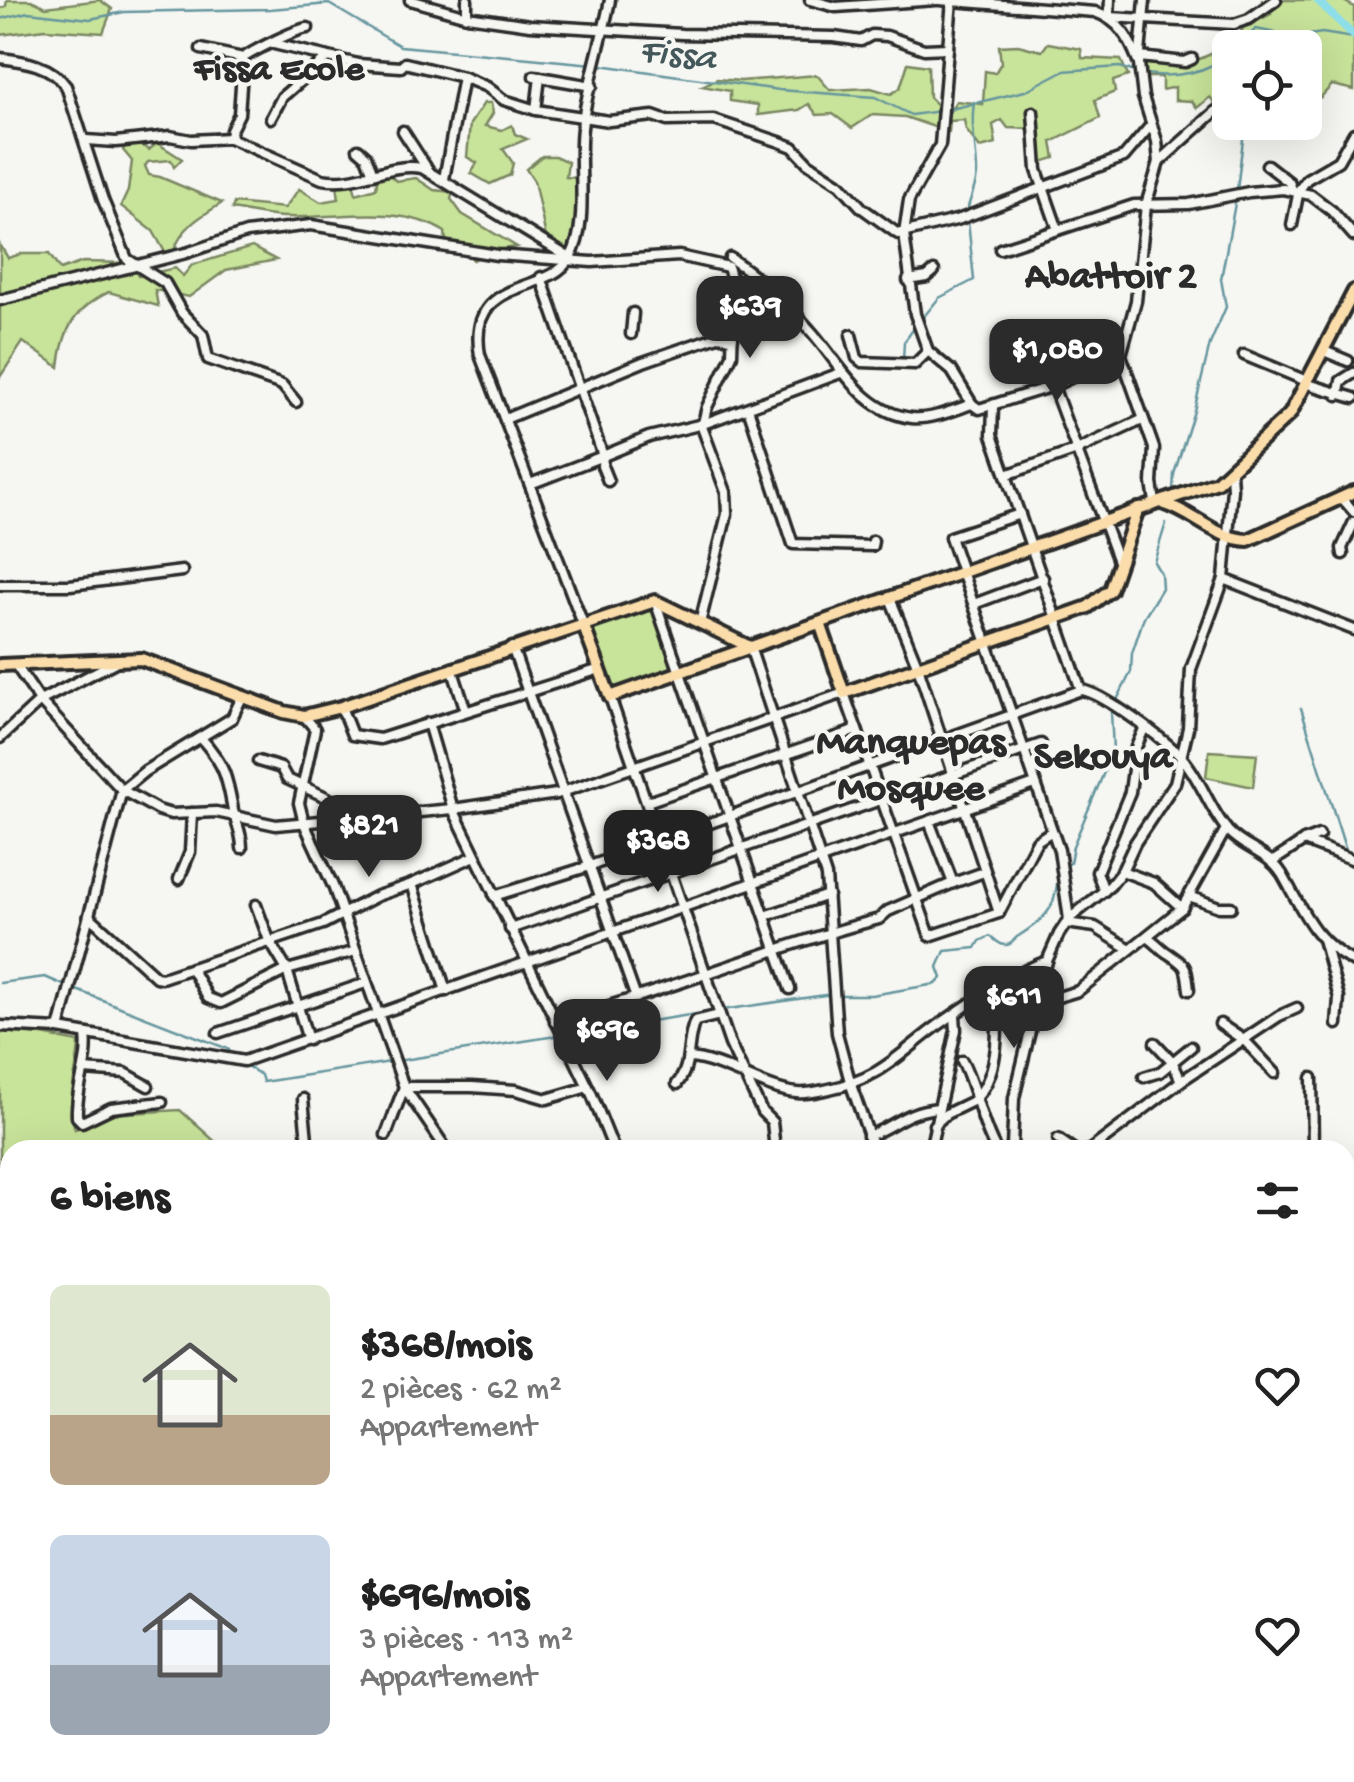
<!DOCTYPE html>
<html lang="fr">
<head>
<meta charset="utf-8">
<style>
  body { margin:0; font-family:"Gochi Hand",sans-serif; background:#f2f2f2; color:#222; height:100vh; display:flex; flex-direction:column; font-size:38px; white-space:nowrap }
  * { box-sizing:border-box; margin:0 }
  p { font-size:32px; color:#767676 }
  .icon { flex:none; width:55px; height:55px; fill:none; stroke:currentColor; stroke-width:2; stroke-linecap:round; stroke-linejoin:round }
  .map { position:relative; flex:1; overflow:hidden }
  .drawer { position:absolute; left:0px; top:1140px; width:1355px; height:642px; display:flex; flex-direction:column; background:#fff; border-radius:30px 30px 0 0; box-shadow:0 10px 40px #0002 }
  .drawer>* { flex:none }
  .buttons { position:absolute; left:1212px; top:30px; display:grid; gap:20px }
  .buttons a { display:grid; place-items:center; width:110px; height:110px; border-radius:15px; background:#fff; box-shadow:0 10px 40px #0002; font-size:50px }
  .price { position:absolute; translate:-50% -85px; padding:0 22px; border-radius:20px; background:#2b2b2b; color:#fff; font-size:32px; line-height:65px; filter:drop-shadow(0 2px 5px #0008) }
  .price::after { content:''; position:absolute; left:50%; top:60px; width:30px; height:22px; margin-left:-15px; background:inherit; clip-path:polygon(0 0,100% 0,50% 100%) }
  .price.selected { background:#222; color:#fff }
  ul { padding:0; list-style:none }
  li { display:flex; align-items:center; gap:30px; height:250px; padding:0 50px }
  li span { display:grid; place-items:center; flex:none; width:280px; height:200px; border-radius:15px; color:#555 }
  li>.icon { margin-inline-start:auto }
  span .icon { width:120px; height:120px; fill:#fffc; stroke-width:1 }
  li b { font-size:42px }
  h2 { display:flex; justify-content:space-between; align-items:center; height:120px; padding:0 50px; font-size:42px }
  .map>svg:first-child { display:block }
</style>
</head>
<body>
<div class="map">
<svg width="1354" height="1782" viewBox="0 0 1354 1782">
  <rect width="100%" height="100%" fill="#f6f6f2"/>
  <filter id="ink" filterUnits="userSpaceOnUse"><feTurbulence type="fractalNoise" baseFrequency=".01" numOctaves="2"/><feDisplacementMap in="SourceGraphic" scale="20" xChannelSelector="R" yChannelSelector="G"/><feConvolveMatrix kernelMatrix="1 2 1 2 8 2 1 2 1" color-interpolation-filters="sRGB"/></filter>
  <g filter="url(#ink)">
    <g fill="#c8e39a" stroke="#7a8762" stroke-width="2.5">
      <path d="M7,0H31L46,7L100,0L112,9L103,33L45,29L0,35V9L6,6Z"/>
      <path d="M1262,0H1342L1354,7V90L1332,85L1321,97L1305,104V48H1230V105L1221,111L1210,97L1197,108L1192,101L1175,100V87L1162,90V77H1146L1145,60L1177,67L1202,58L1235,43L1243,28L1271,14Z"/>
      <path d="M1048,43L1081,49L1082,58L1121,60L1128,76L1113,81L1115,92L1095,100L1100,118L1052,142L1055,158L1042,162L1037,129L1008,128L1002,120L993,125L996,144L980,148L966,130L964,120L950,121L949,132L905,117L872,115L852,128L833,114L817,115L809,104L799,110L758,115V105L730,101V91L702,86L717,79L741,81L817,75L830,90L871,88L891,94L900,88L908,63L928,66L929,97L947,116L956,101L983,104L985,71L995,73L1001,63L999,46L1018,45L1042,51Z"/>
      <path d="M484,103H491L493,113L485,126L502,130L512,125L515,134L527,139L503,149L513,163L510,175L490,184L471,173L477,163L467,157L470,124Z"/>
      <path d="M157,143L182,159L174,167L171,160L148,162L145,166L149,175L160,177L222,203C200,217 184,225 174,250L165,252L153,231L121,206L128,191L132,161L123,150L126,144L142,145L149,150Z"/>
      <path d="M542,156H555L568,162L566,177L578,178L576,230L567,252L546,237L534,181L526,169Z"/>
      <path d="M388,173L396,181L416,178L434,190L453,192L451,199L462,214L517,247L489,251L473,260L469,253L447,251L445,232C398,203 339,219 288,217C269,217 250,212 232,209L234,203L285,208L299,189L321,202L339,199L337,185L353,183L356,194L376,188L378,176Z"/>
      <path d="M0,245L8,258L21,254H49L60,270L83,262L129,263L139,276L175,268L183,276L192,265L252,247L276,260L226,270L189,297L155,290L158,306L109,292C75,308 63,329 59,367L23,342L0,377Z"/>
      <path d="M648,606L654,609L672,662L670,669L617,688L610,684L590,631L593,625Z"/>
      <path d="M1209,751L1257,754L1253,787L1206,777Z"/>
      <path d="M0,1032L42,1035L79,1042C78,1073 65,1101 75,1129L111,1114L180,1110L219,1145L214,1150H10V1278L0,1270Z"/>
    </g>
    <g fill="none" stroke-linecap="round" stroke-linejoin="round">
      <g stroke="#66969e" stroke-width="2.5">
        <path d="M0,19L28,12L90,19L124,12L270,9L329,4L400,46L593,64L779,90L875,97L911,115L941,111"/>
        <path d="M1235,48L1256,29L1297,37L1322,33L1354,38"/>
        <path d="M1269,48L1278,33"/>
        <path d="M1145,74C1174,78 1208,74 1230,52"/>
        <path d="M947,110L1025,91L1063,71L1120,67L1135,72"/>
        <path d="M1237,190L1245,122"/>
        <path d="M967,212C969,199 977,186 977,173C977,147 970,129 974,102"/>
        <path d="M921,320L939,298L974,280L968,221"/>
        <path d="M903,360L904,342L915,327"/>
        <path d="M1173,491L1174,474L1194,411L1210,344L1226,307L1221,279L1236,198"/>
        <path d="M1301,708L1347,854"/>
        <path d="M1064,867L1070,863L1073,846L1113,751L1111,712L1131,672L1132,653L1144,617L1162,588L1161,574L1154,562L1166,523"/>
        <path d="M0,983L45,977L66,986"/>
        <path d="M74,989L228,1049L236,1058"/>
        <path d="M723,1010L825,995H872L936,984L942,978L938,967L945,951L976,948L980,941L990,936C995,939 998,944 1004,945C1011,946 1012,941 1017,937C1047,918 1057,908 1058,871"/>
        <path d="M242,1063L261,1075L263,1082L715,1011"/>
        <path d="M1345,1619L1354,1618"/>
      </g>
      <path stroke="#8edeea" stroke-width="8" d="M1317,0L1354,36"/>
      <g stroke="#2b2b2b" stroke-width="15">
        <g id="minor">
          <path d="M410,0L467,16L530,25L682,34L834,37L861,41L872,35L887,36L924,49L948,48"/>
          <path d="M810,0L836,7L936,0"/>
          <path d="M939,0L1095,12C1120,21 1129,38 1138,61"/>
          <path d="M952,0L940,145L909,200L904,234L915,314L928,351L952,371L972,404L979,409L1053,386L1121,355"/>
          <path d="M1110,0L1109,17L1234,24L1249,19L1276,0"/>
          <path d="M1145,0L1139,64L1143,97L1157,141L1159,162L1146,205L1136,301L1121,355L1154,448L1152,483L1155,502"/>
          <path d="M467,16V0"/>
          <path d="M274,44L358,64L401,67L405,63L463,77L487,87L504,100L536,110L609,121L653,116L667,121L714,120L780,142L793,147L808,163L840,184L862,208L898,234L960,219L1124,157L1151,125"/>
          <path d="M201,49L243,58"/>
          <path d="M1140,57L1185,62L1192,59"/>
          <path d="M0,58C25,61 51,65 66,86L103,200L127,259L165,283L182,313L203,335L208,359L282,385L296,402"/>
          <path d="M534,76L592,86"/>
          <path d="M536,110L540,77"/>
          <path d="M1033,112L1037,170L1058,230"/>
          <path d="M271,118L282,97L328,57"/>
          <path d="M403,131L428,170"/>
          <path d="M230,138L231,130L239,114L243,58C255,50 296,29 308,28"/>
          <path d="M86,140L116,142L170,136L191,140L230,138L322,179C358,186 387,162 422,168L570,258"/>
          <path d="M358,149L366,156L373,174"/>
          <path d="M1159,162L1216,111"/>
          <path d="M1267,165L1289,182L1292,189"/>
          <path d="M444,179L463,77"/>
          <path d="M1292,225L1299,190L1307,179L1338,161L1354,133"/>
          <path d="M1000,249L1134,205L1189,204L1249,192L1283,189L1311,195L1332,211L1354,236"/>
          <path d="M730,258C760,278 786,302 810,330C840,363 861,412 912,418C931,420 954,410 972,404"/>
          <path d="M541,277L603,456L649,437L703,424L843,372"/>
          <path d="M908,280L927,277L934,271"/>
          <path d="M0,300L186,253L246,233L311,225L497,255L592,262L679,256L728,267L734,287L732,355L707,407L702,427L726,492L727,514L700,623"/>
          <path d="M631,334L633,313"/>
          <path d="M851,335L857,358L862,362L915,364L928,351"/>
          <path d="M1324,351L1348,361"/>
          <path d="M1244,355L1309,382"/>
          <path d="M1308,384L1354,398"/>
          <path d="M1053,386L1119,564"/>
          <path d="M1338,395L1341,381L1354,373"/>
          <path d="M993,407L992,435L1081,690"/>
          <path d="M748,408L793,544L872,546L873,541"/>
          <path d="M505,419L643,362L718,336L733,338"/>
          <path d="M1006,475L1077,450L1142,420"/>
          <path d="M530,484L603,456L602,466L608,481"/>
          <path d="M1342,498L1354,512"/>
          <path d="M1020,514L950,537L1059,850L1069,919"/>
          <path d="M1343,554L1342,548L1354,522"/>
          <path d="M1224,579L1354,630"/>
          <path d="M0,585H70L182,571"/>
          <path d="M890,598L918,667L999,913"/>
          <path d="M655,601L790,989"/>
          <path d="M974,604L1043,578"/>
          <path d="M583,624L480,355C466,275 548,296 570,258C590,224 577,166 582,128C587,85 602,42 610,0"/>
          <path d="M512,647L636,998"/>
          <path d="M750,647L826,876L837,1033L851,1085L874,1150"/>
          <path d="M15,664L40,701L122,790L158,810L171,814L216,812L276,825L453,809L557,794L844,693L930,936L999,913L1037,841L1052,831"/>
          <path d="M452,668L466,711"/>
          <path d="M610,697L730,1044L762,1112L772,1122L775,1150"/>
          <path d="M341,707L352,735L380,739L600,669"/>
          <path d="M304,716L315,729L299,803L304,823L333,886L404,1087L447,1150"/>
          <path d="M428,723L453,809L592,1095L614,1150"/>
          <path d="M0,738L40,701L119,660"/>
          <path d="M201,738C224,764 227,776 233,810C236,824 242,832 242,848"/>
          <path d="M258,761L281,768L287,779L328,798"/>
          <path d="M647,802L857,730"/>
          <path d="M1304,841L1354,860"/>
          <path d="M1272,862L1304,841L1319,835"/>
          <path d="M1122,871L1154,883L1182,908"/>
          <path d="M179,879L190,852L192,813"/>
          <path d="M953,883L984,872"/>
          <path d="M1104,891L1097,872L1130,792L1136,747L1144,729"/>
          <path d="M494,896L590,866L1081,690C1102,692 1168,742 1183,759C1201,780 1210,810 1228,831C1244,849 1268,852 1282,874C1303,910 1313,941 1354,962"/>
          <path d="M1191,897L1219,907H1231"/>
          <path d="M256,905L269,940L287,970L308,1040"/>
          <path d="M89,916L156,977L162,978L323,924L377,896L412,884"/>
          <path d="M765,916L828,895"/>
          <path d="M1066,923L1095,927L1130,949"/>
          <path d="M510,929L1041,744"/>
          <path d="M1147,937C1156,942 1160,949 1169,954C1188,967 1186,966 1189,990"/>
          <path d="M1323,939L1339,998L1337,1024"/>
          <path d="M191,968L208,998L221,1003L287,970L356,951"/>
          <path d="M446,991L412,884L475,856"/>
          <path d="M1040,995L1058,997L1078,991L1182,908L1226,829"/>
          <path d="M555,1022C665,992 769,948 879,919L888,911L953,883L929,821"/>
          <path d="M1220,1024L1245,1041L1275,1073"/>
          <path d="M0,1026L59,1029L244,1061L1035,784"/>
          <path d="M59,1029L122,790L145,771L232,718L242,697"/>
          <path d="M218,1033L366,983"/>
          <path d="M86,1035C90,1063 75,1089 77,1117L82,1122L111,1108L162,1102"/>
          <path d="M1155,1043L1172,1061L1181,1081"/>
          <path d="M689,1058C723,1060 766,1091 798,1093C808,1094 819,1091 829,1089C883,1078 898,1054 940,1024C970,1003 1013,973 1047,961"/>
          <path d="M962,1061C977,1090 980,1122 996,1150"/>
          <path d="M84,1070L125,1073L148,1086"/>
          <path d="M1144,1077L1160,1072L1191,1047"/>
          <path d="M1312,1078L1313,1150"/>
          <path d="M677,1084C693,1064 685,1043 695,1021L720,1015"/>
          <path d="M977,1097C1000,1071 999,1023 994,991"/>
          <path d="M303,1099L308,1150"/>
          <path d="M934,1125L946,1114L977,1099"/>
          <path d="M386,1135L404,1087H472L516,1090L547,1099L588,1087"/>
          <path d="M868,1136C895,1126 905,1111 938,1108"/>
          <path d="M1058,1139L1074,1150"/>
          <path d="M930,1150L956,1030L955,1015"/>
          <path d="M1009,1150L1012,1147L1014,1098L1047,961L1059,934L1069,919L1110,886L1122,871L1135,843L1175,783L1188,728L1191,669L1224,579L1232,489L1231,472"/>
          <path d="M1090,1150L1181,1081L1279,1016L1297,1008"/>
          <path d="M1345,1263L1354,1264"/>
          <path d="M0,1301L10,1313"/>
          <path d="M0,1370L10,1369"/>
          <path d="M0,1425L10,1441"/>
          <path d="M1345,1442C1350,1463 1354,1482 1345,1502"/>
          <path d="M1345,1549L1354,1545"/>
          <path d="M1345,1562L1354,1574"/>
          <path d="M1345,1673L1354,1680"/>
          <path d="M1345,1698L1354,1693"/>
          <path d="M150,1772L155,1782"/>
          <path d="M280,1772L281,1782"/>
          <path d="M325,1772V1782"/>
          <path d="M363,1772V1782"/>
          <path d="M625,1772L679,1782"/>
          <path d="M681,1772L685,1782"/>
          <path d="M762,1772L799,1777"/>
          <path d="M1048,1772L1049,1782"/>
          <path d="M1143,1772V1782"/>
          <path d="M1161,1772V1782"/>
          <path d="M1255,1772L1257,1782"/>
          <path d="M402,1782L424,1775"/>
          <path d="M600,1782L602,1772"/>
          <path d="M755,1782L756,1772"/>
          <path d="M838,1782L841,1772"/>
          <path d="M946,1782V1772"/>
          <path d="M1021,1782L1037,1772"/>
        </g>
      </g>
      <g stroke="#2b2b2b" stroke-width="18">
        <g id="major">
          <path d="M1165,504C1193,512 1216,539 1248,540L1354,492"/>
          <path d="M820,623L844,693L1088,607L1110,590L1138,509"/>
          <path d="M583,624L610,697L1217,482L1290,414L1354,291"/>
          <path d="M0,665L141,659L284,712L304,716L341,707L655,601L750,647"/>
        </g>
      </g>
      <g stroke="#2b2b2b" stroke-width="20">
        <g id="highway">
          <path d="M1345,1767L1354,1768"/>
          <path d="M205,1782L240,1772"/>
        </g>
      </g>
      <use href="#minor" stroke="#f6f6f2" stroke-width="8"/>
      <use href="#major" stroke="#fbddab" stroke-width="10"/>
      <use href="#highway" stroke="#fbddab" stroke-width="12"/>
    </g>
  </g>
  <g text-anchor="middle" stroke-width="8" stroke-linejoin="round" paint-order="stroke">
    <g font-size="38" font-style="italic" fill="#44585b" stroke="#f6f6f2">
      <text transform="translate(678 51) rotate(6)" y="13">Fissa</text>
    </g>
    <g font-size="38" font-weight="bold" fill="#2b2b2b" stroke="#f6f6f2">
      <text x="279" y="78">Fissa Ecole</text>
    </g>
    <g font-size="40" font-weight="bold" fill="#2b2b2b" stroke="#f6f6f2">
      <text x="1111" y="286">Abattoir 2</text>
      <text x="911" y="752">Manquepas<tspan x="911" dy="46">Mosquee</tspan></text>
      <text x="1103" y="766">Sekouya</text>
    </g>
  </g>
</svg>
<div class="buttons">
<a><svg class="icon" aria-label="locate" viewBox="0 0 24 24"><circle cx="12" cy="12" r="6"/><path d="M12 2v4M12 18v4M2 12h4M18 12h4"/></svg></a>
</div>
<b class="price" style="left:750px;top:361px">$639</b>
<b class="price" style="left:1057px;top:404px">$1,080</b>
<b class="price" style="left:369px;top:880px">$821</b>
<b class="price selected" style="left:658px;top:895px">$368</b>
<b class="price" style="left:1014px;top:1051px">$611</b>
<b class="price" style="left:607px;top:1084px">$696</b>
<section class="drawer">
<h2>6 biens<svg class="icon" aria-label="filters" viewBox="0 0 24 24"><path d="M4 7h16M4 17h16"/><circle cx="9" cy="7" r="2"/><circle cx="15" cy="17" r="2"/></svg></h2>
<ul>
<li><span style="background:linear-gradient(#dfe7d0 65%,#b9a48a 0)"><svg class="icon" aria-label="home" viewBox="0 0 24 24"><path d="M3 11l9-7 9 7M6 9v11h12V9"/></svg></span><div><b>$368/mois</b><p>2 pièces · 62 m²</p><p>Appartement</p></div><svg class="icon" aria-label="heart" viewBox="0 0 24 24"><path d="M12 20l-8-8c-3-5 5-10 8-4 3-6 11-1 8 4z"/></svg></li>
<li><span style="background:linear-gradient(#c9d6e8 65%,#9aa5b1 0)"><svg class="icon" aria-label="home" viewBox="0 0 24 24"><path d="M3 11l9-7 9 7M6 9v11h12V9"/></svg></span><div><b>$696/mois</b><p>3 pièces · 113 m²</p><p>Appartement</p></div><svg class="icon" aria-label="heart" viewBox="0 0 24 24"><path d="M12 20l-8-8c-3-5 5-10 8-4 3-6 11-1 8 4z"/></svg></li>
</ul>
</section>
</div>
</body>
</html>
